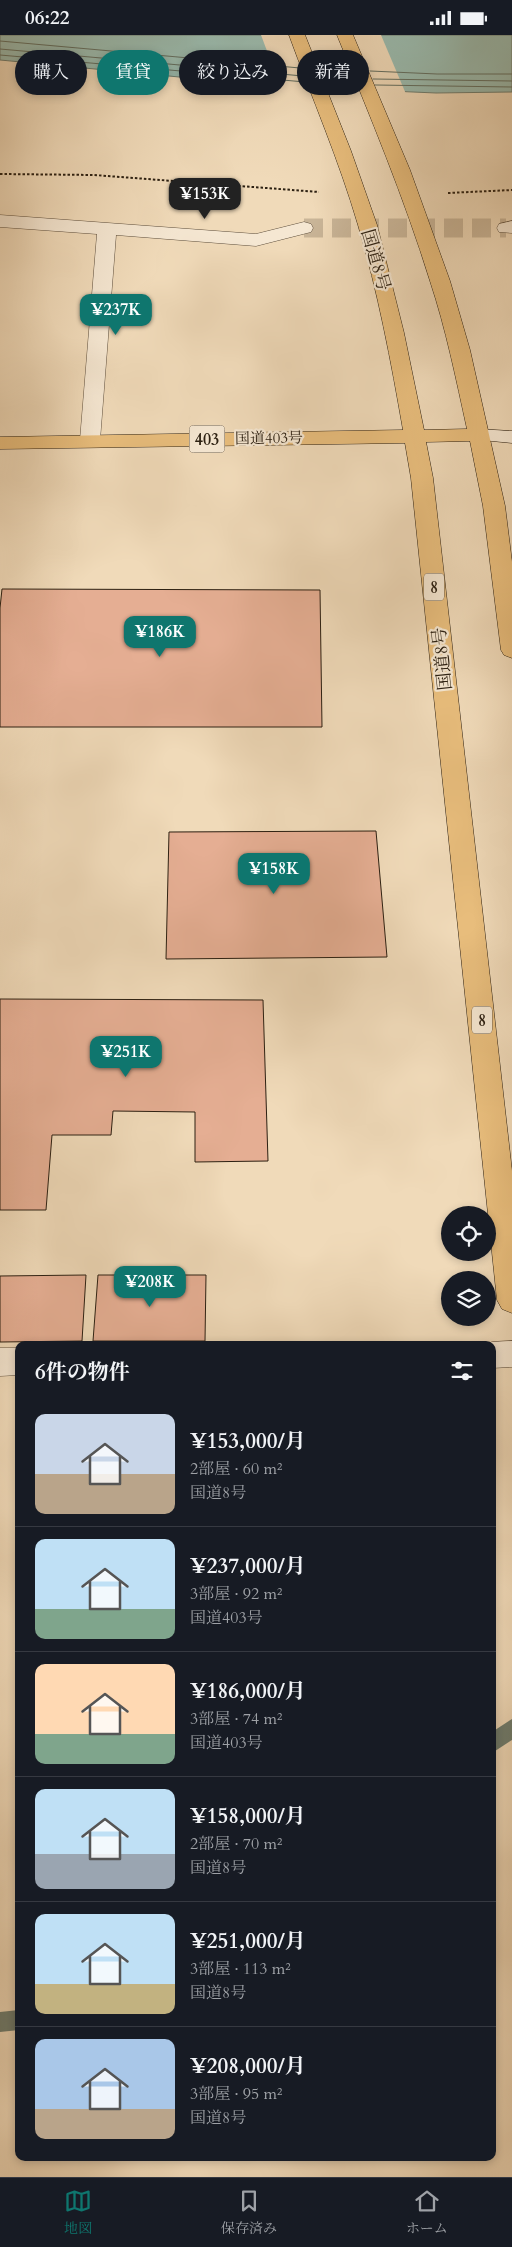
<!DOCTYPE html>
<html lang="ja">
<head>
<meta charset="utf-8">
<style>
  body { margin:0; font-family:Cardo,"Noto Serif JP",serif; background:#20242c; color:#f1f3f6; height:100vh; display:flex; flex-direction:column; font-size:19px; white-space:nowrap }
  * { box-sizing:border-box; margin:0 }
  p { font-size:16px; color:#9ea1a6 }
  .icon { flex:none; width:28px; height:28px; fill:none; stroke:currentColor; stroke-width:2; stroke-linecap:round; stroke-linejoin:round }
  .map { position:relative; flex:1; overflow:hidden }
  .side { position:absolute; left:15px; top:1306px; width:481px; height:820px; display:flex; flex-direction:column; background:#171b24; border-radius:10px; box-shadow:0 2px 8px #0003 }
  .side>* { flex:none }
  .top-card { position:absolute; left:15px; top:15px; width:482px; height:45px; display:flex; gap:10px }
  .tools { position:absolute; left:441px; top:1171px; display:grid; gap:10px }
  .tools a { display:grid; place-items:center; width:55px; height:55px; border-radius:50%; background:#171b24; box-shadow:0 2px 8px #0003; font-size:25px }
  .price { position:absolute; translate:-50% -42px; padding:0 11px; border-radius:10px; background:#0f766e; color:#fff; font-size:16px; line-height:32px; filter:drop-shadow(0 1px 2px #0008) }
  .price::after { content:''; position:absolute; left:50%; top:30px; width:15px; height:11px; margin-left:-8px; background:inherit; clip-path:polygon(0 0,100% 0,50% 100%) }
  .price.on { background:#222; color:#fff }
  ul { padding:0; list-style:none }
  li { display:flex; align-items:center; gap:15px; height:125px; padding:0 20px }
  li+li { border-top:1px solid #363941 }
  li span { display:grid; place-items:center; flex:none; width:140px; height:100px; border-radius:10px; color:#555 }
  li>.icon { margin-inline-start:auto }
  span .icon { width:60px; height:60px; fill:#fffc; stroke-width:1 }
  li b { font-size:21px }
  h2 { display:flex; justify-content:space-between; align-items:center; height:60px; padding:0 20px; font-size:21px }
  .pill { padding:0 18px; border-radius:22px; background:#171b24; box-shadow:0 2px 8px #0003; font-size:18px; line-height:45px }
  .pill.on { background:#0f766e; color:#fff }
  .status { display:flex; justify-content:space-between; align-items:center; height:35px; padding:0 25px; background:#171b24; direction:ltr }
  .status svg { height:14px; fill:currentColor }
  .tabs { display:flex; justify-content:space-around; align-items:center; height:70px; border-top:1px solid #363941; background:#171b24; font-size:14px; color:#9ea1a6 }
  .tabs a { display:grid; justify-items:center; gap:2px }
  .tabs .on { color:#0f766e }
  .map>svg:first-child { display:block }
</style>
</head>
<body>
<div class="status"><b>06:22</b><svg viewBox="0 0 49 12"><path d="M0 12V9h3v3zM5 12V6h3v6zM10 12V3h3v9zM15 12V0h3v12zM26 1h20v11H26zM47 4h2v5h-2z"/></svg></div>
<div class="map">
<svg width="512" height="2142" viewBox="0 0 512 2142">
  <rect width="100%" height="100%" fill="#f0dab9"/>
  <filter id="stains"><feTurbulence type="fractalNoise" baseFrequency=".004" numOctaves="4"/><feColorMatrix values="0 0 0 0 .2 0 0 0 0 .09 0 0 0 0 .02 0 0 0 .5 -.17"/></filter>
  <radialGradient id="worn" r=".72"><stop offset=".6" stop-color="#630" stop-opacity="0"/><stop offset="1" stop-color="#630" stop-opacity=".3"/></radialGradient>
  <path fill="#9abbaf" stroke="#6e7d70" d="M0,0H512V57L436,58L274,51L0,25Z"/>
  <path fill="#f0dab9" d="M261,0H381L406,59L281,53Z"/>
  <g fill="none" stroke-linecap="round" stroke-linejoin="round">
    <g stroke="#636e60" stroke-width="1">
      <path d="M0,6L300,33"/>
      <path d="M0,14L303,41"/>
      <path d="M0,20L305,47"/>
      <path d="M370,36L437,39H512"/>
      <path d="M373,44L512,46"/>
      <path d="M375,50L512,52"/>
    </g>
    <g fill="#6e7d70" fill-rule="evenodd">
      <path d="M512,1684V1705L492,1718V1697Z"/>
      <path d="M19,1975V1995L0,1997V1977Z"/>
    </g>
  </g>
  <g fill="#e5ae93" stroke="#2c2012">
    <path d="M2,554L320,555L322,692H0V573Z"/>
    <path d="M376,796L387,922L166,924L169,797Z"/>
    <path d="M0,964L263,965L268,1126L195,1127V1077L113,1076L111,1100H52L46,1175H0Z"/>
    <path d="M86,1240L82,1306L0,1307V1241Z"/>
    <path d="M98,1240H206L205,1306H93Z"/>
  </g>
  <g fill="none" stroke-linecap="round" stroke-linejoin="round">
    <path stroke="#c9b598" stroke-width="19" stroke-dasharray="19 9" stroke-linecap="butt" d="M304,193H506"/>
    <g stroke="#5d4e3c" stroke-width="1">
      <g id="lane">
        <path d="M512,1306V1332L492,1333V1310H483L492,1307Z"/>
        <path d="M0,1313H19V1340L0,1341Z"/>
      </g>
    </g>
    <g stroke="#5d4e3c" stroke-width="1">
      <g id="street">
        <path d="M0,180L256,199L304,187L311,189L313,193L311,197L256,211L116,200L100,405L97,410L90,411L83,410L80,405L97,199L0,192Z"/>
        <path d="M512,186V198L499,197L497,193L499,189Z"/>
      </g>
    </g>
    <g stroke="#2c2012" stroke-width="1">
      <path id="secondary" d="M478,394L512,396V408L471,404L468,400L471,396Z"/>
    </g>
    <g stroke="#2c2012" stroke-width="1">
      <path id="highway" d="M289,0H305L351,116L377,190L404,298L424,395L467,394C456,344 446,294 430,246C404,162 370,81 337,0H353L410,135L450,246L470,315L505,471L512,527V623L504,620L501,615L483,471L470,406L426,407L433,443L512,1136V1278L502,1274L497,1265L411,443L405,408L0,414V402L403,395C391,326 378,257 358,190C339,125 312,63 289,0Z"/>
    </g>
    <g stroke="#2c2012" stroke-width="2" stroke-dasharray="2.5 2" stroke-linecap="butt">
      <path d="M0,139L94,140L319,157"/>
      <path d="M448,158L512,155"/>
    </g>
    <use href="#lane" fill="#f5e7d2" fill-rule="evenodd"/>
    <use href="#street" fill="#f5e7d2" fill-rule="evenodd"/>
    <use href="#secondary" fill="#f5e7d2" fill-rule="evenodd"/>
    <use href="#highway" fill="#e8bd7c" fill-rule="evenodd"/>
  </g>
  <g text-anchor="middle" stroke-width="4.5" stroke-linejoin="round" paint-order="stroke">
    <g font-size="15" fill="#2c2012" stroke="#f5e7d2">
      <text transform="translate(269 403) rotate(-1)" y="5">国道403号</text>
    </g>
    <g fill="#f5e7d2" stroke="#685c4c" stroke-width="1">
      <rect x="189.5" y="390.5" width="35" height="27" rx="4"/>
      <rect x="424" y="538.5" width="20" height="27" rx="4"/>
      <rect x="472" y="971.5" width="20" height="27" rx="4"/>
    </g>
    <g font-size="16" font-weight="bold" fill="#2c2012">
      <text x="207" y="410">403</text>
      <text x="434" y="558">8</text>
      <text x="482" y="991">8</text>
    </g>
    <g font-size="18" fill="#2c2012" stroke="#f5e7d2">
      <text transform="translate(376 225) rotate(74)" y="6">国道8号</text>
      <text transform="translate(442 624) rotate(-96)" y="6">国道8号</text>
    </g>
  </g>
  <rect width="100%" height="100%" filter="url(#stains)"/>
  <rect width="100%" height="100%" fill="url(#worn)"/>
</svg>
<div class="tools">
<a><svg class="icon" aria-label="locate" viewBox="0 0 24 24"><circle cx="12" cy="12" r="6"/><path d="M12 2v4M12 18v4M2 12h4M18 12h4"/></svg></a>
<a><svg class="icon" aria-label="layers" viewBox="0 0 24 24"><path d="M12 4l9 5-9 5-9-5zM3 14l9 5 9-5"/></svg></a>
</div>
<b class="price on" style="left:205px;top:185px">¥153K</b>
<b class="price" style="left:116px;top:301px">¥237K</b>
<b class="price" style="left:160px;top:623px">¥186K</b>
<b class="price" style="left:274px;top:860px">¥158K</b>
<b class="price" style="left:126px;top:1043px">¥251K</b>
<b class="price" style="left:150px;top:1273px">¥208K</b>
<div class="top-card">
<a class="pill">購入</a>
<a class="pill on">賃貸</a>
<a class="pill">絞り込み</a>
<a class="pill">新着</a>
</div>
<section class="side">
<h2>6件の物件<svg class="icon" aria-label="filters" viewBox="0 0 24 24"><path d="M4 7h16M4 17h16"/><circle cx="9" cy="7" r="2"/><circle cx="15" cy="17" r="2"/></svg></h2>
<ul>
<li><span style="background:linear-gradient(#c9d6e8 60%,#b9a48a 0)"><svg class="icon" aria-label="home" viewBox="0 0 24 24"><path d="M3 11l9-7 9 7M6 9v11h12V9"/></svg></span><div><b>¥153,000/月</b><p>2部屋 · 60 m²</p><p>国道8号</p></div></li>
<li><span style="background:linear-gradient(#bfe0f5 70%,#7fa58c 0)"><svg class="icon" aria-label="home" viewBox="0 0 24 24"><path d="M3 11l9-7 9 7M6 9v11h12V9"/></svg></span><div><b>¥237,000/月</b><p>3部屋 · 92 m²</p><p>国道403号</p></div></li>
<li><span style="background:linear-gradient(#ffd9b3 70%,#7fa58c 0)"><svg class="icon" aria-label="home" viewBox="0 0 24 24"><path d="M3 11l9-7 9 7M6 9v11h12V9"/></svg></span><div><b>¥186,000/月</b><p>3部屋 · 74 m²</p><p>国道403号</p></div></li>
<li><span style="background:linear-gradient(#bfe0f5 65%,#9aa5b1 0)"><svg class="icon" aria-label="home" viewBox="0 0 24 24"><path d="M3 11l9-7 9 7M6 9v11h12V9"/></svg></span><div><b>¥158,000/月</b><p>2部屋 · 70 m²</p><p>国道8号</p></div></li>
<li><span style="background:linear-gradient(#bfe0f5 70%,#c2b280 0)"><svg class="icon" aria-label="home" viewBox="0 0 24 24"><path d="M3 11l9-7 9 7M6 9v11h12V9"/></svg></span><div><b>¥251,000/月</b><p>3部屋 · 113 m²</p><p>国道8号</p></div></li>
<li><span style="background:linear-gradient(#a9c7e8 70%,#b9a48a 0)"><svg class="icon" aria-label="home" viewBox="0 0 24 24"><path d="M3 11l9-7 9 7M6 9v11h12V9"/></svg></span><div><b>¥208,000/月</b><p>3部屋 · 95 m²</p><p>国道8号</p></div></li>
</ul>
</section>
</div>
<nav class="tabs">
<a class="on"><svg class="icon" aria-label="map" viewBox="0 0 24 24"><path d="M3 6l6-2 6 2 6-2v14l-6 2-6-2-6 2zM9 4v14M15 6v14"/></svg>地図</a>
<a><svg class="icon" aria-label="saved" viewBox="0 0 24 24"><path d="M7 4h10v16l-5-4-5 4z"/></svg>保存済み</a>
<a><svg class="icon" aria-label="home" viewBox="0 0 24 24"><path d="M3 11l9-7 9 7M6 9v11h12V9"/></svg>ホーム</a>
</nav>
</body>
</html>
